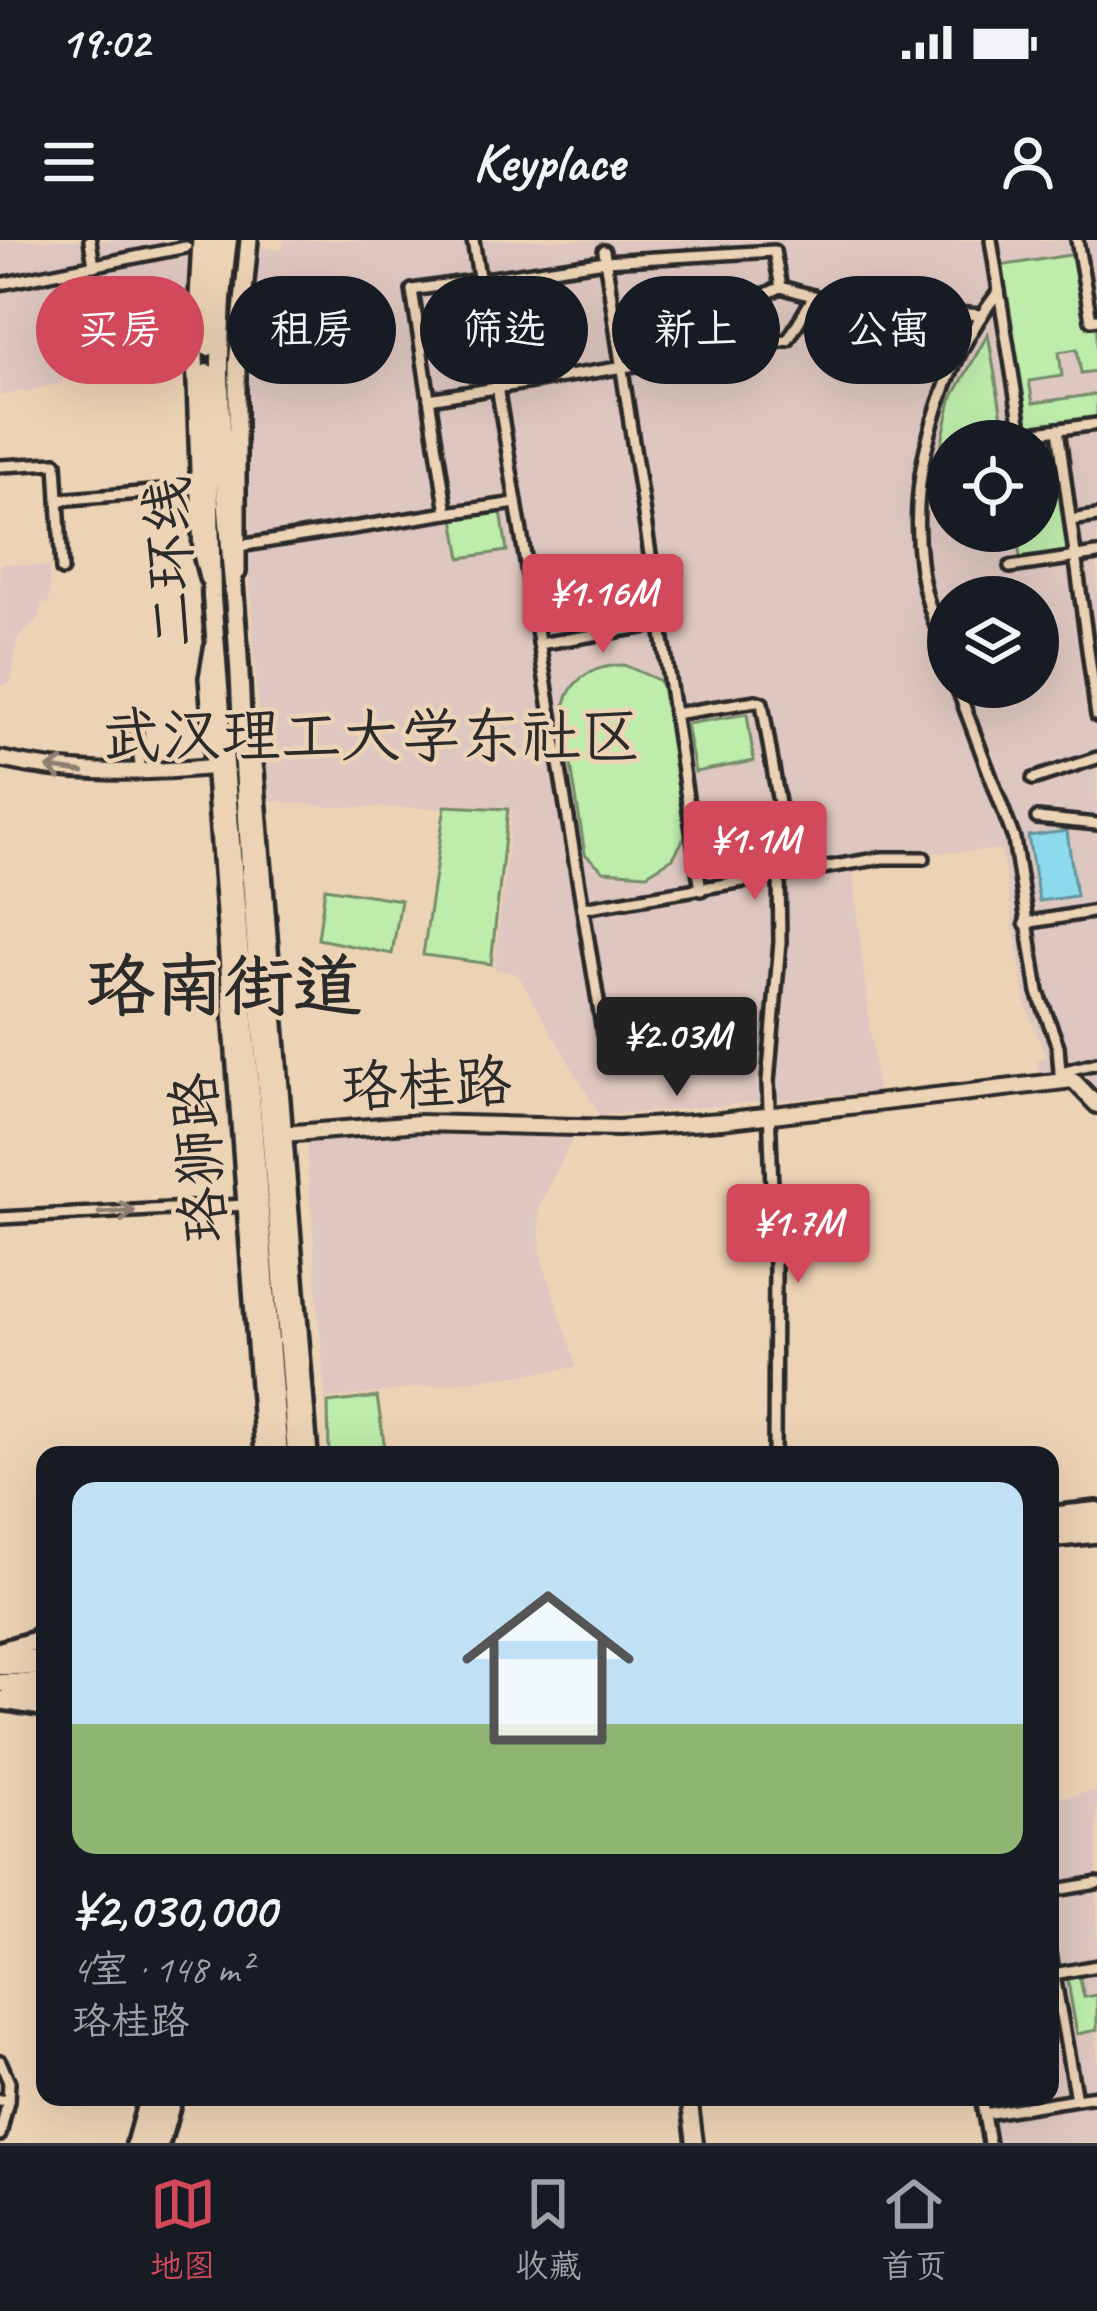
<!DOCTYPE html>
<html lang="zh">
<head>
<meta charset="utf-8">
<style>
  body { margin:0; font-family:Caveat,"LXGW WenKai TC",sans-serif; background:#242831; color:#f1f3f6; height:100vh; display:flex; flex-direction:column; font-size:45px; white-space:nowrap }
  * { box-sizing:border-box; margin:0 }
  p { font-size:39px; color:#9ea1a6 }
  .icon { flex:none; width:66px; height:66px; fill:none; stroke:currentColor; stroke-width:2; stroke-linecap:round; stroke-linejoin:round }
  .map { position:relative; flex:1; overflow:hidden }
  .details { position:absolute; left:36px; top:1206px; width:1023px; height:660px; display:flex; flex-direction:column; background:#171b24; border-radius:24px; box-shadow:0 12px 48px #0002 }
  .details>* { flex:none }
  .banner { position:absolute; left:36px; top:36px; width:1026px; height:108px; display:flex; gap:24px }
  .tools { position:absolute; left:927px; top:180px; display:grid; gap:24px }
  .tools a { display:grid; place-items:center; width:132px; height:132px; border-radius:50%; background:#171b24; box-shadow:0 12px 48px #0002; font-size:60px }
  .price { position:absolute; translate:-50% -102px; padding:0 27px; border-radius:12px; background:#d1495b; color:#fff; font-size:39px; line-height:78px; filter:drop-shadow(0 3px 6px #0008) }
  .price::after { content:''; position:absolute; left:50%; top:72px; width:36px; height:27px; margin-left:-18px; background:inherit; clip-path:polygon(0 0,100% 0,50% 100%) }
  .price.selected { background:#222; color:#fff }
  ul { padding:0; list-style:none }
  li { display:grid; align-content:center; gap:24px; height:636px; padding:0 36px }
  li+li { border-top:3px solid #363941 }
  li span { display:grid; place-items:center; height:372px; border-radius:24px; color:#555 }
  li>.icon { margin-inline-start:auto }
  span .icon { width:216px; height:216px; fill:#fffc; stroke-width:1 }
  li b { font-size:51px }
  .pill { padding:0 42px; border-radius:54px; background:#171b24; box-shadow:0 12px 48px #0002; font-size:42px; line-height:108px }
  .pill.selected { background:#d1495b; color:#fff }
  .status { display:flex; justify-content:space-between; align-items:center; height:84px; padding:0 60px; background:#171b24; direction:ltr }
  .status svg { height:33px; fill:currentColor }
  header { display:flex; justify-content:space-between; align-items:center; height:156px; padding:0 36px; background:#171b24; font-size:54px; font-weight:700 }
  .tabs { display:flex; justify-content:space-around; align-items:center; height:168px; border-top:3px solid #363941; background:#171b24; font-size:33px; color:#9ea1a6 }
  .tabs a { display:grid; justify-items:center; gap:6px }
  .tabs .selected { color:#d1495b }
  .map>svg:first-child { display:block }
</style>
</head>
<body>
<div class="status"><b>19:02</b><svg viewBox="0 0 49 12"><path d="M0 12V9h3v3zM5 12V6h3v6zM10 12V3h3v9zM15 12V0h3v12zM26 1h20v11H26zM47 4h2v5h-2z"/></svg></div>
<header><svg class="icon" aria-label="menu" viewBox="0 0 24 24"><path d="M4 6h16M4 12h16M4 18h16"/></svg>Keyplace<svg class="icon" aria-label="person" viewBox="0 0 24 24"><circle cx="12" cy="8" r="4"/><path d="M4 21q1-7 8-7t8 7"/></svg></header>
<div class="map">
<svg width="1097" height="1903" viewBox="0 0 1097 1903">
  <rect width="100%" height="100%" fill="#edd3b5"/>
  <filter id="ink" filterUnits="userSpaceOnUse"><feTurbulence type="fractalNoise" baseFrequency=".00833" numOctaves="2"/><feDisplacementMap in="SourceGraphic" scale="24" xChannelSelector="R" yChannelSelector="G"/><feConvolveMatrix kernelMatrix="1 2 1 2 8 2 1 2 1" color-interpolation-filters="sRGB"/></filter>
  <g filter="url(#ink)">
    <g fill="#dec7c0" fill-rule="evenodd">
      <path d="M0,0H190L191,85L67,114L63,143L0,156Z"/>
      <path d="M284,0H1097V849L1081,833L1042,840L1037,821L1046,817L1026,765L1001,610L883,615L853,632L877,852L600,876L518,735L494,729L512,569L332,567L264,560L243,247V126L259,7L282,10ZM948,201H1038V291H948ZM948,357H1038V447H948Z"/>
      <path d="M0,323L50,327L49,363L40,364L41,376L18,398L11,442L0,447Z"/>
      <path d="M491,889L575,894L539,967L541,1016L577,1127L325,1160L306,900Z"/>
      <path d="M1097,1551V1903H997L990,1857H1050V1559Z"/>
    </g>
    <g fill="#bdecab" stroke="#748c6b" stroke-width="3">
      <path d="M1076,14L1087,83H1097V131L1081,133L1077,109L1059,112L1062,136L1029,141L1033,163L1097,154V177L1026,186L1000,26Z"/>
      <path d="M988,94L1006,201H948V210L940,211L951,160Z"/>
      <path d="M1063,253L1072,315L1021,323L1016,291H1038V256Z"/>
      <path d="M501,271L507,311L461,318L454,278Z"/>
      <path d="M624,425L658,440L666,451L688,591L673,618L647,634L604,631L585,614L563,474C567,440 591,426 624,425Z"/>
      <path d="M747,474L754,521L695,532L686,484Z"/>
      <path d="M445,566L508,569L491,724L423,715Z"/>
      <path d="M325,648L401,660L392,714L318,699Z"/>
      <path d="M377,1157L386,1215H329L328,1163Z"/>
      <path d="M1079,1734L1084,1757L1097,1755V1790L1077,1794L1067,1736Z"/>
    </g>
    <path fill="#8cdaeb" stroke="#65949e" stroke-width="3" d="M1067,591L1076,656L1039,661L1028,596Z"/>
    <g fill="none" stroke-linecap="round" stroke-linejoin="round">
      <g stroke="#2b2b2b" stroke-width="18">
        <g id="street">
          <path d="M90,0L94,26"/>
          <path d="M473,0L608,822"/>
          <path d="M1077,0L1091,80L1097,79"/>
          <path d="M604,11L701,650"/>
          <path d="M0,44L186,7"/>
          <path d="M999,51L1022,194L1097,184"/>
          <path d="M615,76L766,54L781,47"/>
          <path d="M429,159L788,100L814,56"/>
          <path d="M1058,189L1097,476"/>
          <path d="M0,226L56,223L62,330"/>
          <path d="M58,260L198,248"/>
          <path d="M516,263L447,273L412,50L605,21L774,11L781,47L840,64L981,75"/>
          <path d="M1071,280L1097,276"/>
          <path d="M239,306L447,273"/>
          <path d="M1010,327L1097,314"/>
          <path d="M539,404L660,384"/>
          <path d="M948,420C937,389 923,354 920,322C908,229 942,125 999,51L991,0"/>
          <path d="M957,447L1014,599L1038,752L1058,806L1060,832"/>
          <path d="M674,474L756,461L762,463L791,634"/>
          <path d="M135,487L141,533"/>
          <path d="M1033,539L1097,518"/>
          <path d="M1037,578L1097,584"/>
          <path d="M583,668L882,618H924"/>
          <path d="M1025,683L1097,671"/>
          <path d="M1060,832L1097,823"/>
          <path d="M0,978L246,965"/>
          <path d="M774,1215L775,1025L768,842L780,702L779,636"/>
          <path d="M1050,1651L1097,1643"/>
          <path d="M1050,1713L1076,1859L1097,1856"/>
          <path d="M1054,1734L1097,1726"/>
          <path d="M0,1821L9,1842L8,1861L0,1860"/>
          <path d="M981,1857L989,1903"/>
          <path d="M984,1874L1076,1859"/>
          <path d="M0,1895L8,1861"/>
        </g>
      </g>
      <g stroke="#2b2b2b" stroke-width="22">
        <g id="secondary">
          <path d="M0,519C73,536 140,533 214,527"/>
          <path d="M283,894L419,883L618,888L721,881L1073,840L1097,865"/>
          <path d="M689,1857L695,1903"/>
        </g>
      </g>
      <g stroke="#2b2b2b" stroke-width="24">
        <g id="primary">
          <path d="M201,0L195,115L202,314L208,338"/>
          <path d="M237,332V125L249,0"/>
          <path d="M213,409L208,438L264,1215"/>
          <path d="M248,489L255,531L309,1215"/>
          <path d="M1050,1299L1097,1294"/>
          <path d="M6,1418H45"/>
          <path d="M9,1455L45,1456"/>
          <path d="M135,1903L148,1857"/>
        </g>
      </g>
      <g stroke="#2b2b2b" stroke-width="26">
        <g id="highway">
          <path d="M228,0C207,149 233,296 240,444C251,702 277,958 296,1215"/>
          <path d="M208,107L216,0"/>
          <path d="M207,133L212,357L279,1215"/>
          <path d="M1050,1276L1097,1271"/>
          <path d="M1050,1288L1097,1283"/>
          <path d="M0,1411L34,1401L45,1391"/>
          <path d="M0,1426L45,1427"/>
          <path d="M0,1443H45"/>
          <path d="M0,1460L45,1467"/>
          <path d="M146,1903L160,1857"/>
          <path d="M160,1903L173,1857"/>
        </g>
      </g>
      <use href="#street" stroke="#edd3b5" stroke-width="9"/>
      <use href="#secondary" stroke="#edd3b5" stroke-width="14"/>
      <use href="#primary" stroke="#edd3b5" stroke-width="15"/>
      <use href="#highway" stroke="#edd3b5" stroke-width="16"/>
    </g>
    <defs><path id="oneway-shaft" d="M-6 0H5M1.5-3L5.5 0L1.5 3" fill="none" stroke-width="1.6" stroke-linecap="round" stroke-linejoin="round" transform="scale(3)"/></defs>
    <g stroke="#8c7f70">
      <use href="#oneway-shaft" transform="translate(65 530) rotate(-172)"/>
      <use href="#oneway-shaft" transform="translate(117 972) rotate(-3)"/>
    </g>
  </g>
  <g text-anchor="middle" stroke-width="9" stroke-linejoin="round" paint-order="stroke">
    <g font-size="57" fill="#2b2b2b" stroke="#edd3b5">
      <text transform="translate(169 322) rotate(-92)" y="20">二环线</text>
      <text transform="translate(426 843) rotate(-2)" y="20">珞桂路</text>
      <text transform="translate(198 918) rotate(-94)" y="20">珞狮路</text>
    </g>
    <g font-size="60" fill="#2b2b2b" stroke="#edd3b5">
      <text x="371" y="516">武汉理工大学东社区</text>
    </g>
    <g font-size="69" font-weight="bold" fill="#2b2b2b" stroke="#edd3b5">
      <text x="224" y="769">珞南街道</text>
    </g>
  </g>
</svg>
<div class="tools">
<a><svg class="icon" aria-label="locate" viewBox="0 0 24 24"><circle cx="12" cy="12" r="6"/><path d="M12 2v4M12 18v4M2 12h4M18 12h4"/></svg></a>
<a><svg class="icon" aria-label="layers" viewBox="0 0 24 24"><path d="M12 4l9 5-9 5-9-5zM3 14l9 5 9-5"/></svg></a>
</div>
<b class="price" style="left:603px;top:416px">¥1.16M</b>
<b class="price" style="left:755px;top:663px">¥1.1M</b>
<b class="price selected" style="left:677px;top:859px">¥2.03M</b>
<b class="price" style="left:798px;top:1046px">¥1.7M</b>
<div class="banner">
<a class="pill selected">买房</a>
<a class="pill">租房</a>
<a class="pill">筛选</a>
<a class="pill">新上</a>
<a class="pill">公寓</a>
</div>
<section class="details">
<ul>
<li><span style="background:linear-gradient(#bfe0f5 65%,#8fb573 0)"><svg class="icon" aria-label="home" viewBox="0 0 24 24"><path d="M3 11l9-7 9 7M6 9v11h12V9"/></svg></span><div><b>¥2,030,000</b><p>4室 · 148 m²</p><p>珞桂路</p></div></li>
</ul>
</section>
</div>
<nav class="tabs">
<a class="selected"><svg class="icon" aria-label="map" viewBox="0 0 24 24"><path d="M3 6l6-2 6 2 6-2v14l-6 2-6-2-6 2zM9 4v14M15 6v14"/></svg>地图</a>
<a><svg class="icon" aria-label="saved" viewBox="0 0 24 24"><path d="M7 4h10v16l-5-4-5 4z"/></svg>收藏</a>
<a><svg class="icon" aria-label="home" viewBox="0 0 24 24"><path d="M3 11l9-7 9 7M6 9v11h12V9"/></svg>首页</a>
</nav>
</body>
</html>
